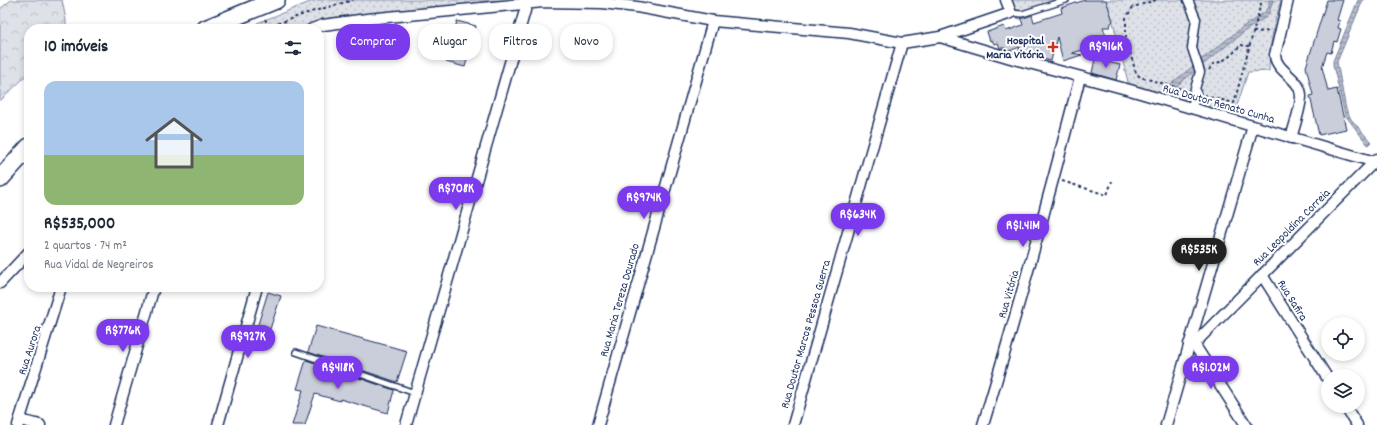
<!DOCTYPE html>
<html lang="pt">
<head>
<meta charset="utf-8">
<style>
  body { margin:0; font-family:Dekko,sans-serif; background:#f6f6f7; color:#1f2937; height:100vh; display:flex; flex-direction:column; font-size:15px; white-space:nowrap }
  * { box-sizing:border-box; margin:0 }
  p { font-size:13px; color:#747a83 }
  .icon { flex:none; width:22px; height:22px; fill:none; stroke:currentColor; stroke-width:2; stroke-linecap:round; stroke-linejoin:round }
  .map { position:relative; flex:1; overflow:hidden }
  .side { position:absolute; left:24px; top:24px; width:300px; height:268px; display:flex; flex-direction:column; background:#fff; border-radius:16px; box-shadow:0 2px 6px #0003 }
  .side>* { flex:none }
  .top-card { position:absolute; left:336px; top:24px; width:380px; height:36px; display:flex; gap:8px }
  .fabs { position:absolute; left:1321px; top:317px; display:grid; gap:8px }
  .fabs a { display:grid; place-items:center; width:44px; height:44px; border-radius:50%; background:#fff; box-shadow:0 2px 6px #0003; font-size:20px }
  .price { position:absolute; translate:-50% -34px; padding:0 9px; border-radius:14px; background:#7c3aed; color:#fff; font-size:13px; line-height:26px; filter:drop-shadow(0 1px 2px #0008) }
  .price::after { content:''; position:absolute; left:50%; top:24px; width:12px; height:9px; margin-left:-6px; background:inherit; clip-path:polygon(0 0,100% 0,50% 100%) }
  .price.current { background:#222; color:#fff }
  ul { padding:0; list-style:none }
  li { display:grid; align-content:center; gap:8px; height:212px; padding:0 20px }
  li span { display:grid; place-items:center; height:124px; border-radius:12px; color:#555 }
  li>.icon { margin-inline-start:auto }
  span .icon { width:72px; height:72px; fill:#fffc; stroke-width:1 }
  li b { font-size:17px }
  h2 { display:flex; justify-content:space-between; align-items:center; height:48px; padding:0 20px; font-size:17px }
  .tag { padding:0 14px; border-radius:16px; background:#fff; box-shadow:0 2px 6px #0003; font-size:14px; line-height:36px }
  .tag.current { background:#7c3aed; color:#fff }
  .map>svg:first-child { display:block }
</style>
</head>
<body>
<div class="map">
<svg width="1377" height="425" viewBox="0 0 1377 425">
  <defs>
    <pattern id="forest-crowns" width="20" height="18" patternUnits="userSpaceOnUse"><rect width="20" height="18" fill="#dee1e7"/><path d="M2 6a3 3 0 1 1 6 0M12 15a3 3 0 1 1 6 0" fill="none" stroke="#bec1c9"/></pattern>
    <pattern id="park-dots" width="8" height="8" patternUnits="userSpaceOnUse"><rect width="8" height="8" fill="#dee1e7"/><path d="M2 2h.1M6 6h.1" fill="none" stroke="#bec1c9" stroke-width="1.8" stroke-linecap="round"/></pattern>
    <pattern id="water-rules" width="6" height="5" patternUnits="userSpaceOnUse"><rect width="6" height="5" fill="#b5bbca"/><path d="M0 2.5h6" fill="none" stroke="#9298a7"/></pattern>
  </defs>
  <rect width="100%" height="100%" fill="#fff"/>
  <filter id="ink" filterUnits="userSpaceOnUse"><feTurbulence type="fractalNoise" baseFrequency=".025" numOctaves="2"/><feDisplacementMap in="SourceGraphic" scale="8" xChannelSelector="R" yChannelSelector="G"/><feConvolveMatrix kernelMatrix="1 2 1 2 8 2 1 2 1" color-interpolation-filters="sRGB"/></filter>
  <g filter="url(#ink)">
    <path fill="url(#forest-crowns)" stroke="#7c88a2" d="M11,0H62L66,20V29H29V73L0,101V9Z"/>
    <g fill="url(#park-dots)" stroke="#7c88a2">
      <path d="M315,0H522L390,12L328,19L296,29H261L257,23Z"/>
      <path d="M1012,0H1064L1018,19L1012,3Z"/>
      <path d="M1106,0H1281C1274,23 1269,47 1269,71L1248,72L1232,121L1130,90L1112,18Z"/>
    </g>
    <g fill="url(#water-rules)" stroke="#77839f">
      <path d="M1269,0H1273L1269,13L1266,17L1245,31L1180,83L1163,99L1160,97L1173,82L1244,26L1264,13L1269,7Z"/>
      <path d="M1358,0H1363L1337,62L1346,109L1351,119L1371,142L1368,145L1345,115L1333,65V61Z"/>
    </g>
    <g fill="#caceda" stroke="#1b2f5e">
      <path d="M1085,0H1106L1113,21L1111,23L1110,27H1103L1107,39L1104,40L1105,44L1072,53L1082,55L1063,61L1057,37L1051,61L1018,53L1020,47L1009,51L1005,50V48H1000L998,43L994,44L992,40L990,41L987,32L1004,26L1006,31L1023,25L1021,19L1032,15L1034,22L1062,13L1061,8Z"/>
      <path d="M1327,0H1343L1337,20L1340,21L1338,28L1341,29L1337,42L1334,41L1331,53L1327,52L1322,67L1328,91L1337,89L1346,129L1319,135L1310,96L1313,95L1306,67Z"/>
      <path d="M457,21L476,26L465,67L446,62Z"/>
      <path d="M1095,59L1120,65L1116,80L1092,73Z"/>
      <path d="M268,292L281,296L267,338L255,334Z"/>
      <path d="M316,326L407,351L397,382L308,352Z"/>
      <path d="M306,360L394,390L388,413L340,399V401L315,394L305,425H292L303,390L297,389Z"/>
    </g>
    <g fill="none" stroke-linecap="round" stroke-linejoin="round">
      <g stroke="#1b2f5e" stroke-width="8">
        <g id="service">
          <path d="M1011,13L1022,14L1066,0"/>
          <path d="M296,352L415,393"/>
        </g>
      </g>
      <g stroke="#1b2f5e" stroke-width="11">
        <g id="pedestrian">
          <path d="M1188,0L1196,19L1192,48L1200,72L1194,92"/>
          <path d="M1191,109L1196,93"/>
        </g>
      </g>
      <g stroke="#1b2f5e" stroke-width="13">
        <g id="minor">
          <path d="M1288,0L1275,55C1276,72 1301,78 1301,96C1301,107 1294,127 1291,138"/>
          <path d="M312,29L323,25L367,19L543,2L602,3L637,7L713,21L849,33L902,43L940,37L1011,13L1006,0"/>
          <path d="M940,37L1014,59L1130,90L1375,162"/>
          <path d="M1262,275L1328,379"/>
          <path d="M0,283L29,252"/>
          <path d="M1189,344H1194L1377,159"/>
          <path d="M1194,344L1246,425"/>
          <path d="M1345,406L1357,425"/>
          <path d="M20,420L40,425"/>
          <path d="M18,425L61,287"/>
          <path d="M114,425L154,287"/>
          <path d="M218,425L257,287"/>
          <path d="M406,425L528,0"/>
          <path d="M598,425L713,21"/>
          <path d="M793,425L902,43"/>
          <path d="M983,425C1018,310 1050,193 1080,77"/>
          <path d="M1166,425L1253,126"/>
        </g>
      </g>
      <g stroke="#1b2f5e" stroke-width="20">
        <g id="primary">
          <path d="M205,29L276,0"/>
          <path d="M0,179L29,147"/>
        </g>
      </g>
      <g stroke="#1b2f5e" stroke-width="2" stroke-dasharray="3 3" stroke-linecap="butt">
        <path d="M1156,0L1133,7L1126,18V39L1136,73L1140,77L1186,90"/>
        <path d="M265,19L269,27L304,14L353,0"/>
        <path d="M1253,32L1271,31"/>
        <path d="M319,68L322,57"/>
        <path d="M1209,70L1213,64C1224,62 1234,54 1240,45L1249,46"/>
        <path d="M1204,95L1234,103L1262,0"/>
        <path d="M1062,181L1107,195L1112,181"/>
      </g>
      <use href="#service" stroke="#fff" stroke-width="5"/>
      <use href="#pedestrian" stroke="#fff" stroke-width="8"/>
      <use href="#minor" stroke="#fff" stroke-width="10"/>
      <use href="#primary" stroke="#fff" stroke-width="17"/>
    </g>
  </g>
  <path fill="#c8321e" stroke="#fff" stroke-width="1.5" d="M1051 41h4v4h4v4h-4v4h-4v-4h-4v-4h4z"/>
  <g text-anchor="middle" stroke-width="4" stroke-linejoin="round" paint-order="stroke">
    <g font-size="12" font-weight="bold" fill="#1b2f5e" stroke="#fff" text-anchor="end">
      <text x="1044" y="44">Hospital<tspan x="1044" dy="14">Maria Vitória</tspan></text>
    </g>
    <g font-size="12" fill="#1b2f5e" stroke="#fff">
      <text transform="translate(1219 103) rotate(16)" y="4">Rua Doutor Renato Cunha</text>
      <text transform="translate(1291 227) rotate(-45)" y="4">Rua Leopoldina Correia</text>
      <text transform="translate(1008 294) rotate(-74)" y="4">Rua Vitória</text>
      <text transform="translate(619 300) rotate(-74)" y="4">Rua Maria Tereza Dourado</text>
      <text transform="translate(1293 300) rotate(58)" y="4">Rua Safira</text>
      <text transform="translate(805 334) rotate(-74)" y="4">Rua Doutor Marcos Pessoa Guerra</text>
      <text transform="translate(29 350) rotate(-72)" y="4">Rua Aurora</text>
    </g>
  </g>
</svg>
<div class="fabs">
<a><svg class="icon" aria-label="locate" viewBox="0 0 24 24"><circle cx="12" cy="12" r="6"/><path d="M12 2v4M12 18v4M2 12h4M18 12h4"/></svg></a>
<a><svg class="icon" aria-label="layers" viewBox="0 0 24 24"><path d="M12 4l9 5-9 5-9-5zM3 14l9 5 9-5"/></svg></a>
</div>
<b class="price" style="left:1106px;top:69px">R$916K</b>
<b class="price" style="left:456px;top:211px">R$708K</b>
<b class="price" style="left:644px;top:220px">R$974K</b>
<b class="price" style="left:858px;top:237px">R$634K</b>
<b class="price" style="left:1023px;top:248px">R$1.41M</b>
<b class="price current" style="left:1199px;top:272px">R$535K</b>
<b class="price" style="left:123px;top:353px">R$776K</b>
<b class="price" style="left:248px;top:359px">R$927K</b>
<b class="price" style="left:338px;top:390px">R$418K</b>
<b class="price" style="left:1211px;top:390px">R$1.02M</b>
<div class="top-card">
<a class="tag current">Comprar</a>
<a class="tag">Alugar</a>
<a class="tag">Filtros</a>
<a class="tag">Novo</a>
</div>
<section class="side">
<h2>10 imóveis<svg class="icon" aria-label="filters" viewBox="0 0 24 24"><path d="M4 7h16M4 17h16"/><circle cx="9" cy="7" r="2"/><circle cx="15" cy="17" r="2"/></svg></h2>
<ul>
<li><span style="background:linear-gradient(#a9c7e8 60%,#8fb573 0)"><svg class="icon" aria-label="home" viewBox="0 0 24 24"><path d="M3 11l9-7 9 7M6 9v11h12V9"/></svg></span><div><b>R$535,000</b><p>2 quartos · 74 m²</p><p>Rua Vidal de Negreiros</p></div></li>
</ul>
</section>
</div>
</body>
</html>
